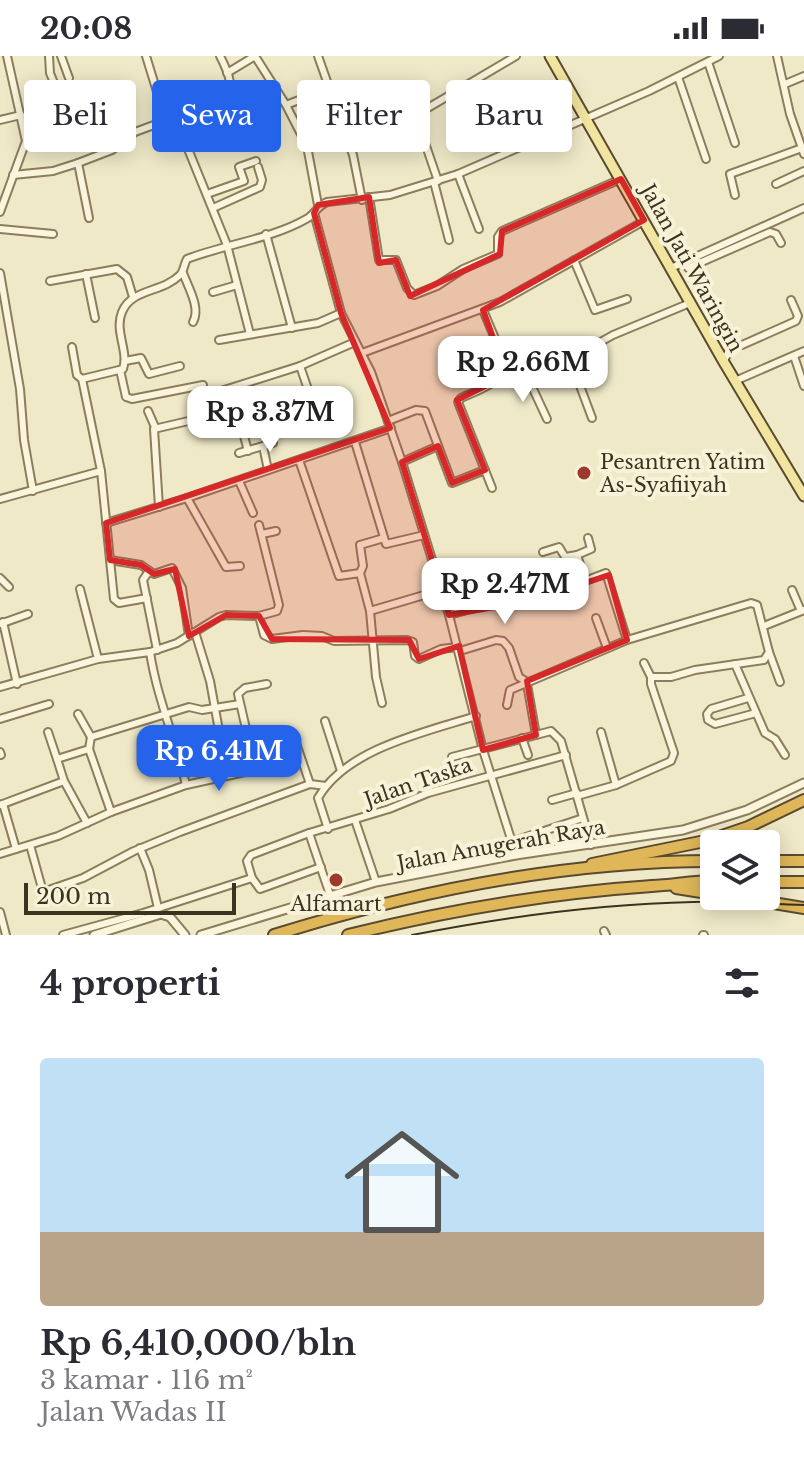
<!DOCTYPE html>
<html lang="id">
<head>
<meta charset="utf-8">
<style>
  body { margin:0; font-family:"Libre Baskerville",serif; background:#f2f2f3; color:#2b2b33; height:100vh; display:flex; flex-direction:column; font-size:30px; white-space:nowrap }
  * { box-sizing:border-box; margin:0 }
  p { font-size:26px; color:#7c7c81 }
  .icon { flex:none; width:44px; height:44px; fill:none; stroke:currentColor; stroke-width:2; stroke-linecap:round; stroke-linejoin:round }
  .map { position:relative; height:879px; overflow:hidden }
  .drawer { display:flex; flex-direction:column; background:#fff; flex:1 }
  .drawer>* { flex:none }
  .top-card { position:absolute; left:24px; top:24px; width:756px; height:72px; display:flex; gap:16px }
  .controls { position:absolute; left:700px; top:774px; display:grid; gap:16px }
  .controls a { display:grid; place-items:center; width:80px; height:80px; border-radius:8px; background:#fff; box-shadow:0 4px 20px #0003; font-size:40px }
  .scale { position:absolute; left:24px; bottom:20px; width:212px; box-sizing:border-box; padding-left:8px; border:4px solid #3c3220; border-top:0; font-size:22px; line-height:28px; white-space:nowrap; color:#3c3220; -webkit-text-stroke:6px #f7f2d8; paint-order:stroke }
  .price { position:absolute; translate:-50% -68px; padding:0 18px; border-radius:16px; background:#fff; color:#222; font-size:26px; line-height:52px; filter:drop-shadow(0 2px 4px #0008) }
  .price::after { content:''; position:absolute; left:50%; top:48px; width:24px; height:18px; margin-left:-12px; background:inherit; clip-path:polygon(0 0,100% 0,50% 100%) }
  .price.on { background:#2563eb; color:#fff }
  ul { padding:0; list-style:none }
  li { display:grid; align-content:center; gap:16px; height:424px; padding:0 40px }
  li+li { border-top:2px solid #e1e1e2 }
  li span { display:grid; place-items:center; height:248px; border-radius:8px; color:#555 }
  li>.icon { margin-inline-start:auto }
  span .icon { width:144px; height:144px; fill:#fffc; stroke-width:1 }
  li b { font-size:34px }
  h2 { display:flex; justify-content:space-between; align-items:center; height:96px; padding:0 40px; font-size:34px }
  .tag { padding:0 28px; border-radius:8px; background:#fff; box-shadow:0 4px 20px #0003; font-size:28px; line-height:72px }
  .tag.on { background:#2563eb; color:#fff }
  .status { display:flex; justify-content:space-between; align-items:center; height:56px; padding:0 40px; background:#fff; direction:ltr }
  .status svg { height:22px; fill:currentColor }
  .map>svg:first-child { display:block }
</style>
</head>
<body>
<div class="status"><b>20:08</b><svg viewBox="0 0 49 12"><path d="M0 12V9h3v3zM5 12V6h3v6zM10 12V3h3v9zM15 12V0h3v12zM26 1h20v11H26zM47 4h2v5h-2z"/></svg></div>
<div class="map">
<svg width="804" height="879" viewBox="0 0 804 879">
  <rect width="100%" height="100%" fill="#efe9c8"/>
  <g fill="none" stroke-linecap="round" stroke-linejoin="round">
    <g stroke="#8c7d5c" stroke-width="10">
      <g id="minor">
        <path d="M49,0L50,17L54,27"/>
        <path d="M61,0L69,22"/>
        <path d="M146,0L166,65"/>
        <path d="M318,0L353,99L362,144"/>
        <path d="M777,0L790,58L804,98"/>
        <path d="M708,6L735,87"/>
        <path d="M227,17L255,0L286,49L307,90L318,149"/>
        <path d="M678,21L706,103"/>
        <path d="M785,28L804,20"/>
        <path d="M286,49L330,32"/>
        <path d="M175,61L227,189L250,278"/>
        <path d="M0,64L21,59"/>
        <path d="M186,87L221,73"/>
        <path d="M78,107L89,162"/>
        <path d="M458,118L479,173"/>
        <path d="M13,119L53,115L78,107L112,94L135,76L229,41C234,28 226,12 220,0"/>
        <path d="M438,125L425,87L421,56L516,0"/>
        <path d="M434,126L449,184"/>
        <path d="M776,128L804,115"/>
        <path d="M207,138L244,125L239,111L256,105"/>
        <path d="M735,139L730,118L802,92"/>
        <path d="M369,141L379,204H396L407,232L414,239L437,230L463,213L498,198V181L502,175L621,123"/>
        <path d="M213,152L260,131L262,124L258,111"/>
        <path d="M0,156L26,85L7,0"/>
        <path d="M314,157L341,257L371,316L402,406L449,559L483,694L516,799"/>
        <path d="M0,173L53,178"/>
        <path d="M266,178L292,272"/>
        <path d="M574,204L595,254L627,243"/>
        <path d="M671,212L804,152"/>
        <path d="M688,212L770,176L776,178L781,187"/>
        <path d="M0,217L20,333L24,384L33,435"/>
        <path d="M183,217C188,231 201,252 193,266"/>
        <path d="M86,218L95,262"/>
        <path d="M50,225L117,213L127,221L133,241"/>
        <path d="M213,236L237,229"/>
        <path d="M483,254L504,304C505,327 478,334 461,342L458,346L492,432"/>
        <path d="M219,284L318,267L341,257"/>
        <path d="M72,291L77,319L82,323L101,415L114,543L119,547L147,542"/>
        <path d="M362,297L500,246L644,165"/>
        <path d="M794,300L804,330"/>
        <path d="M570,303L592,362"/>
        <path d="M125,305L141,302L149,318L180,310"/>
        <path d="M724,305L731,290L742,289L796,265L798,260L791,244"/>
        <path d="M300,310L312,345"/>
        <path d="M120,314L126,341L132,343L203,329"/>
        <path d="M527,320L547,363"/>
        <path d="M82,323L123,313C129,295 114,275 122,256C132,232 162,237 180,219C184,215 184,208 187,203C226,188 272,183 308,162C316,157 317,150 327,146L390,139L458,118L649,35L719,0"/>
        <path d="M513,324L570,303L613,279L690,247"/>
        <path d="M735,325L804,295"/>
        <path d="M148,355L155,371"/>
        <path d="M226,356L221,335L300,310L355,286"/>
        <path d="M388,365L416,354L425,355L452,427L485,414"/>
        <path d="M241,369L248,395"/>
        <path d="M355,386L386,488L424,479"/>
        <path d="M263,390L268,414"/>
        <path d="M239,397L273,387"/>
        <path d="M299,404L339,520L360,517L370,555L376,621L382,647"/>
        <path d="M402,406L438,390"/>
        <path d="M239,425L253,457"/>
        <path d="M187,442L226,511L240,510"/>
        <path d="M0,443L101,415"/>
        <path d="M159,451L154,373L214,359"/>
        <path d="M106,467L187,442L391,372"/>
        <path d="M262,478L276,475"/>
        <path d="M543,496L559,491L565,501L577,499L585,524"/>
        <path d="M577,499L591,493L588,482"/>
        <path d="M110,504L141,509L154,518L172,512L182,532L189,580"/>
        <path d="M149,515L143,524L157,594"/>
        <path d="M360,517L363,510L360,489L384,482"/>
        <path d="M0,522L9,531"/>
        <path d="M80,533L98,603"/>
        <path d="M792,534L801,555"/>
        <path d="M370,555L441,534"/>
        <path d="M449,559L485,549L534,544L606,517L627,584"/>
        <path d="M259,560L264,579L272,583L303,579L322,580L334,585L407,584L413,586L415,600L419,603L441,593L458,591"/>
        <path d="M596,562L607,592"/>
        <path d="M3,566L17,628"/>
        <path d="M0,568L28,558"/>
        <path d="M764,570L804,554"/>
        <path d="M195,576L210,625L224,702"/>
        <path d="M460,595L496,584L503,585L509,592L519,621L527,626"/>
        <path d="M769,596L780,626"/>
        <path d="M644,607L651,621"/>
        <path d="M735,608L765,677L775,683L785,699"/>
        <path d="M527,628L536,679L551,675L561,685L591,789"/>
        <path d="M0,631L98,603L150,596"/>
        <path d="M748,642L711,653L707,658L708,664L715,668L756,657"/>
        <path d="M507,649L510,634L627,584L751,547L757,549L769,596L764,604L695,614L671,621H651V628L674,697L671,705L616,729L577,740"/>
        <path d="M78,658L91,681"/>
        <path d="M0,663L49,648"/>
        <path d="M325,665L341,715"/>
        <path d="M267,675L250,679L247,677L238,638L245,632L267,628"/>
        <path d="M48,676L57,703"/>
        <path d="M601,676L616,729"/>
        <path d="M522,682L528,699"/>
        <path d="M297,690L310,728"/>
        <path d="M89,693L111,756"/>
        <path d="M0,696L1,699"/>
        <path d="M452,701L536,679"/>
        <path d="M186,729C176,684 157,643 150,596L177,587L219,561L226,559L259,560L277,555L279,549L259,469"/>
        <path d="M552,744L577,737"/>
        <path d="M3,748L16,793"/>
        <path d="M0,749L64,725"/>
        <path d="M355,764L376,826"/>
        <path d="M87,767L64,725L57,703L89,693L91,681L189,651L202,654L240,648"/>
        <path d="M328,773L318,742C346,693 425,676 476,660"/>
        <path d="M309,777L330,839"/>
        <path d="M511,786L583,762"/>
        <path d="M30,789L43,836L83,822L134,795L180,776L310,728L326,730"/>
        <path d="M140,792L149,814L158,852"/>
        <path d="M0,798L58,780L111,756L186,729L245,716"/>
        <path d="M321,811L260,833L252,822L247,805L251,799L309,777L389,753L428,737L566,699"/>
        <path d="M0,856L6,879"/>
        <path d="M604,875L606,879"/>
        <path d="M63,879L143,857L252,822"/>
        <path d="M703,879H704"/>
      </g>
    </g>
    <g stroke="#8c7d5c" stroke-width="11">
      <g id="tertiary">
        <path d="M94,879L161,858L170,861L185,879"/>
        <path d="M201,879L376,826L516,799L683,774L747,754L804,727"/>
      </g>
    </g>
    <g stroke="#5a4a30" stroke-width="13">
      <path id="primary" d="M550,0L725,308L804,440"/>
    </g>
    <g stroke="#5a4a30" stroke-width="14">
      <g id="motorway">
        <path d="M766,805H804"/>
        <path d="M592,808L710,784L748,771L804,744"/>
        <path d="M766,826H804"/>
        <path d="M676,832L714,838"/>
        <path d="M731,840L804,852"/>
        <path d="M274,879C415,835 566,805 714,805"/>
        <path d="M348,879C449,854 549,837 652,830C673,829 693,825 714,825"/>
      </g>
    </g>
    <use href="#minor" stroke="#faf5dc" stroke-width="6"/>
    <use href="#tertiary" stroke="#faf5dc" stroke-width="7"/>
    <use href="#primary" stroke="#f2e5a0" stroke-width="9"/>
    <use href="#motorway" stroke="#dfb758" stroke-width="10"/>
    <path stroke="#3c3220" stroke-width="2" d="M412,879C504,861 599,848 693,846C730,845 767,848 804,849"/>
  </g>
  <path fill="#d62828" fill-opacity="0.2" stroke="#d62828" stroke-width="6" stroke-linejoin="round" d="M621,123L644,164L483,254L504,312L497,324L457,344L485,414L452,427L438,390L402,406L449,559L534,544L609,519L627,584L527,625L536,679L483,694L459,590L419,603L409,584L272,583L259,560L226,559L189,580L175,513L154,518L141,509L110,504L106,467L390,372L341,257L314,157L318,149L369,141L379,207L396,204L410,240L500,198L502,175Z"/>
  <g fill="#9c3b2b" stroke="#f7f2d8" stroke-width="3">
    <circle cx="584" cy="417" r="8"/>
    <circle cx="336" cy="824" r="8"/>
  </g>
  <g text-anchor="middle" stroke-width="8" stroke-linejoin="round" paint-order="stroke">
    <g font-size="20" fill="#3c3220" stroke="#f7f2d8">
      <text transform="translate(692 212) rotate(61)" y="7">Jalan Jati Waringin</text>
      <text transform="translate(418 726) rotate(-19)" y="7">Jalan Taska</text>
      <text transform="translate(501 789) rotate(-10)" y="7">Jalan Anugerah Raya</text>
    </g>
    <g font-size="20" fill="#3c3220" stroke="#f7f2d8" text-anchor="start">
      <text x="600" y="413">Pesantren Yatim<tspan x="600" dy="23">As-Syafiiyah</tspan></text>
      <text x="336" y="855" text-anchor="middle">Alfamart</text>
    </g>
  </g>
</svg>
<div class="controls">
<a><svg class="icon" aria-label="layers" viewBox="0 0 24 24"><path d="M12 4l9 5-9 5-9-5zM3 14l9 5 9-5"/></svg></a>
</div>
<div class="scale">200 m</div>
<b class="price" style="left:523px;top:348px">Rp 2.66M</b>
<b class="price" style="left:270px;top:398px">Rp 3.37M</b>
<b class="price" style="left:505px;top:570px">Rp 2.47M</b>
<b class="price on" style="left:219px;top:737px">Rp 6.41M</b>
<div class="top-card">
<a class="tag">Beli</a>
<a class="tag on">Sewa</a>
<a class="tag">Filter</a>
<a class="tag">Baru</a>
</div>
</div>
<section class="drawer">
<h2>4 properti<svg class="icon" aria-label="filters" viewBox="0 0 24 24"><path d="M4 7h16M4 17h16"/><circle cx="9" cy="7" r="2"/><circle cx="15" cy="17" r="2"/></svg></h2>
<ul>
<li><span style="background:linear-gradient(#bfe0f5 70%,#b9a48a 0)"><svg class="icon" aria-label="home" viewBox="0 0 24 24"><path d="M3 11l9-7 9 7M6 9v11h12V9"/></svg></span><div><b>Rp 6,410,000/bln</b><p>3 kamar · 116 m²</p><p>Jalan Wadas II</p></div></li>
</ul>
</section>
</body>
</html>
